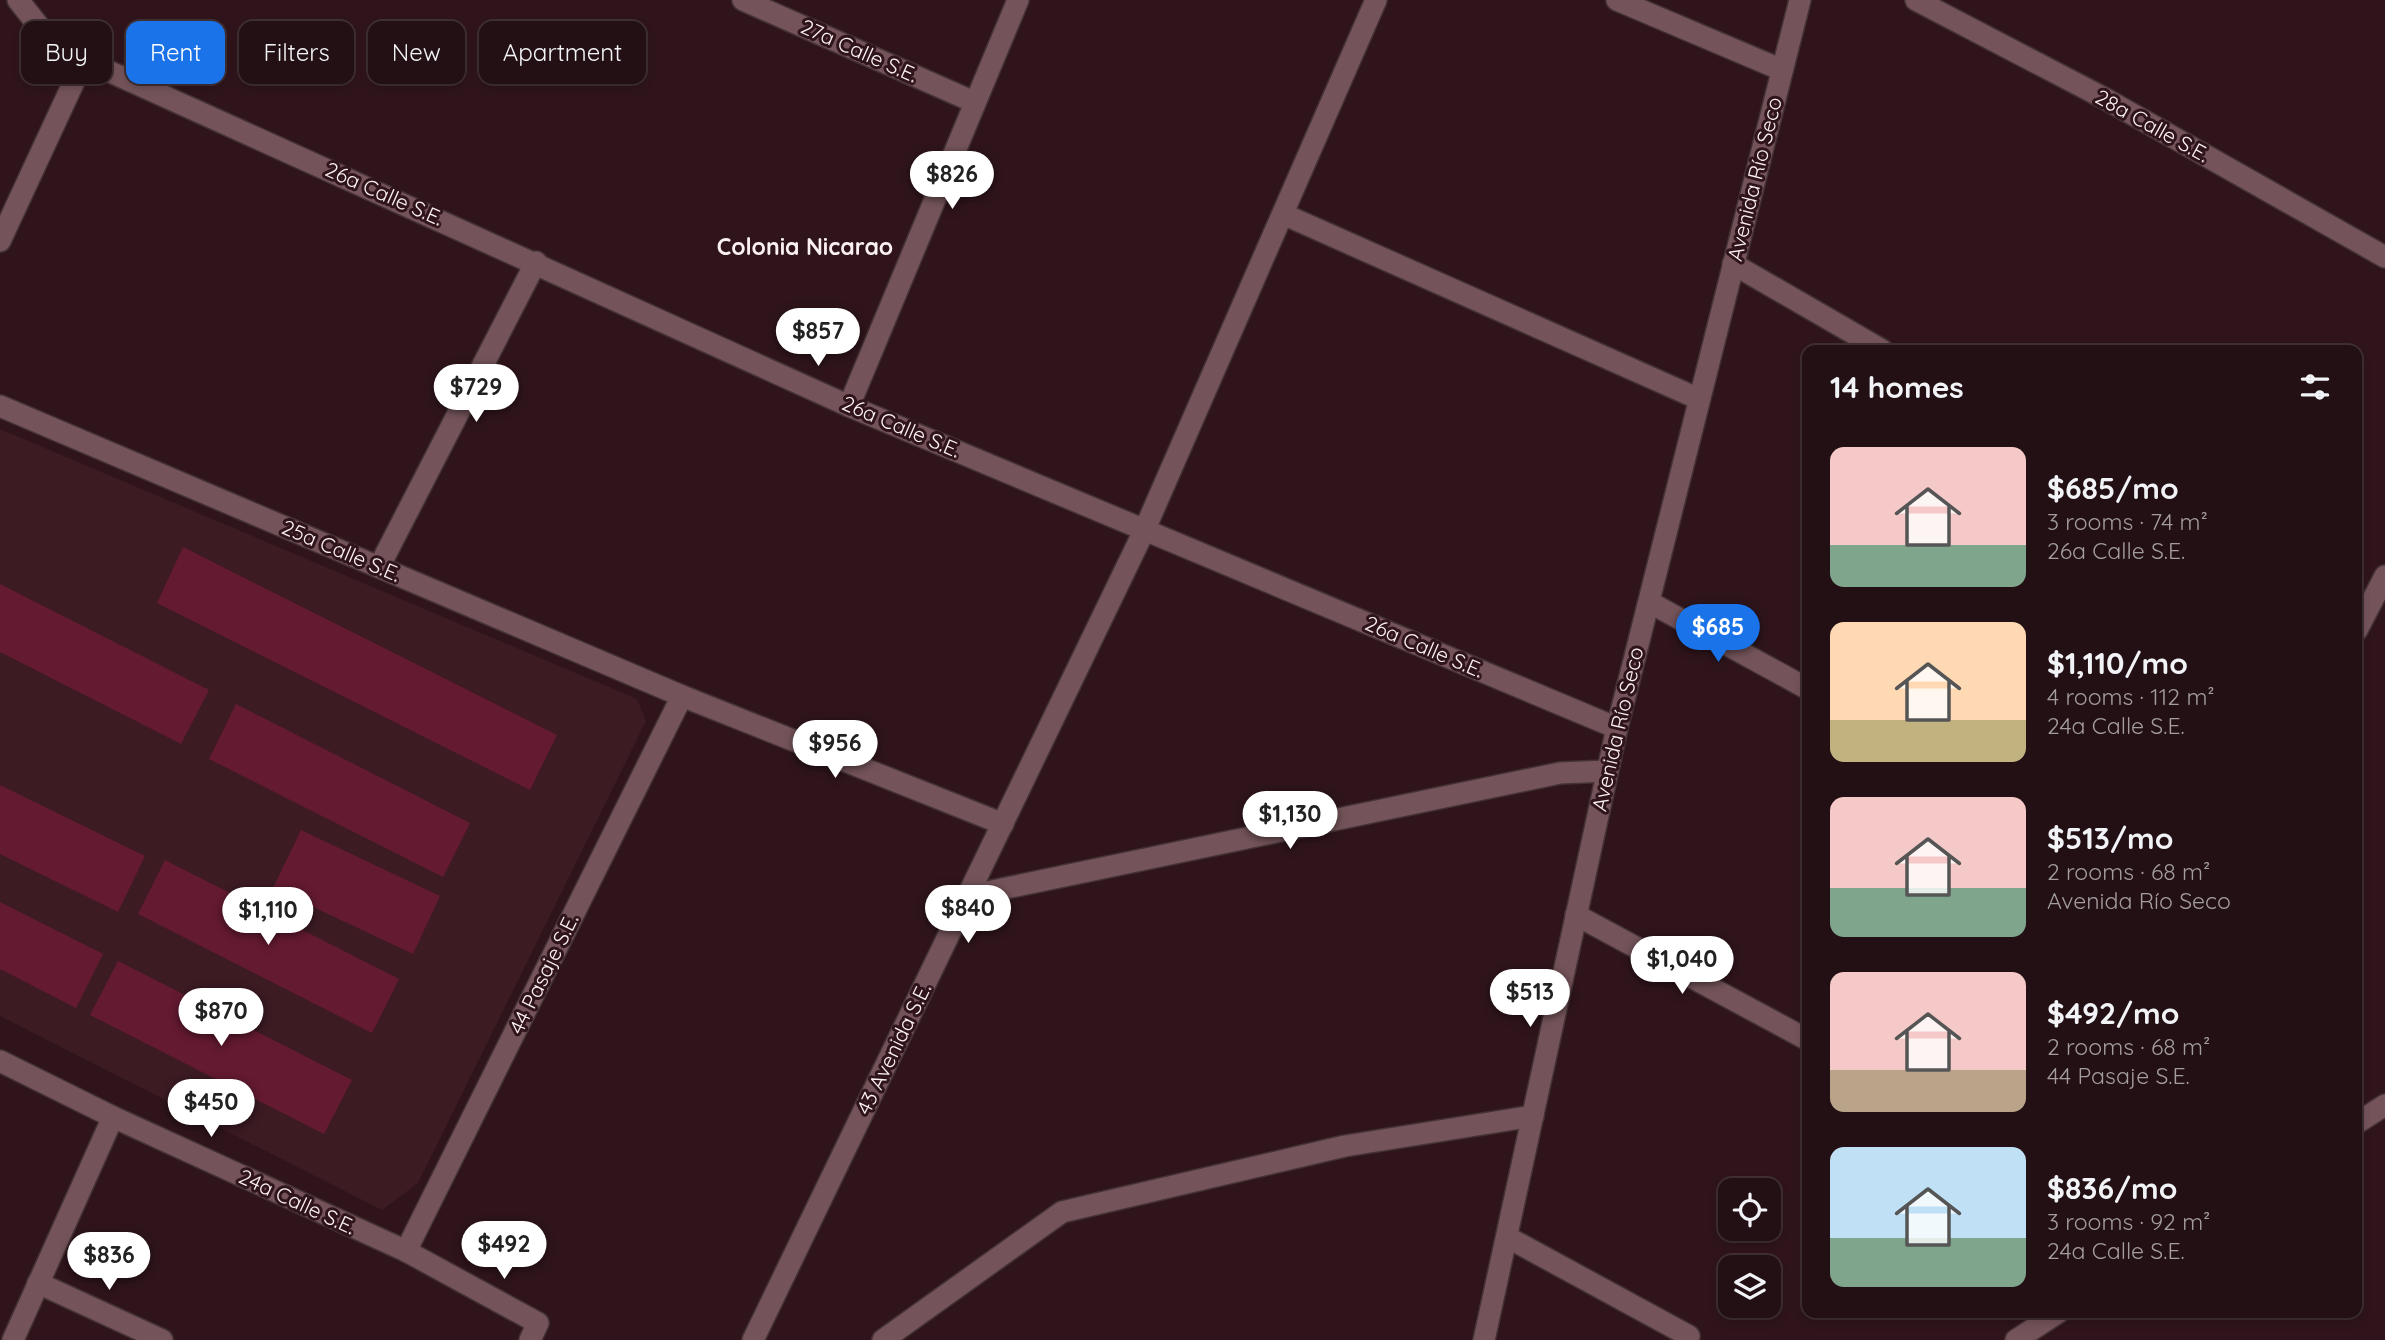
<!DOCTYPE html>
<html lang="en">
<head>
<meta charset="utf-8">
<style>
  body { margin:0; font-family:Quicksand,sans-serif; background:#2b191d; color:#f1f3f6; height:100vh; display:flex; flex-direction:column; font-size:26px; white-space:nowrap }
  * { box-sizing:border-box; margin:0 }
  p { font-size:23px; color:#a39da0 }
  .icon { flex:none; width:38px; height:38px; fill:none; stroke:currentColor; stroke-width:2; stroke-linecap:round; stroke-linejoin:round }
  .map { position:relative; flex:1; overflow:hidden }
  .sheet { position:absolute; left:1802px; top:345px; width:560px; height:973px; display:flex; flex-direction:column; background:#231014; border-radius:14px; box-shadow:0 4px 10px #0003,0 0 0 2px #403034 }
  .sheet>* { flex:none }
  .hud { position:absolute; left:21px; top:21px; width:665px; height:63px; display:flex; gap:14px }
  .fabs { position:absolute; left:1718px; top:1178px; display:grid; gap:14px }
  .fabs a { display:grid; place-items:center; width:63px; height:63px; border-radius:14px; background:#231014; box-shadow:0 4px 10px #0003,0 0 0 2px #403034; font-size:35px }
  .price { position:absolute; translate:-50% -60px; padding:0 16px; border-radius:24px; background:#fff; color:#222; font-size:23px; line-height:46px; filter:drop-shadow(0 2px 4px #0008) }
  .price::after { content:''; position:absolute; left:50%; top:42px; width:21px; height:16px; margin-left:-10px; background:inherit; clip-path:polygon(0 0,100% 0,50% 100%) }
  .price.current { background:#1a73e8; color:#fff }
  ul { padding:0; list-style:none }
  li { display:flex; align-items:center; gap:21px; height:175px; padding:0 28px }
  li span { display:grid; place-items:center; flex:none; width:196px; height:140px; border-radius:14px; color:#555 }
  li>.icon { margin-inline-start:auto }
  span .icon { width:84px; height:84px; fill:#fffc; stroke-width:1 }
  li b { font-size:30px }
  h2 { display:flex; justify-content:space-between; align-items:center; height:84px; padding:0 28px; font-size:30px }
  .pill { padding:0 24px; border-radius:14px; background:#231014; box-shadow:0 4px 10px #0003,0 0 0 2px #403034; font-size:24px; line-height:63px }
  .pill.current { background:#1a73e8; color:#fff }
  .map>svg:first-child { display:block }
</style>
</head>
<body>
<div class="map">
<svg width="2385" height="1340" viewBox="0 0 2385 1340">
  <rect width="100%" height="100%" fill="#2f151b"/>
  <path fill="#3c1b23" d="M0,429L637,699L646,721L418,1183L382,1210L0,1016Z"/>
  <g fill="#641a31">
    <path d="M183,547L557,735L530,790L157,603Z"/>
    <path d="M0,584L209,690L181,744L0,652Z"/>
    <path d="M236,704L470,823L443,877L209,759Z"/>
    <path d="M0,785L145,856L118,912L0,854Z"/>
    <path d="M301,830L440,896L413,954L273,888Z"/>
    <path d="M165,860L399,979L372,1033L138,914Z"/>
    <path d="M0,902L103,954L76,1008L0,969Z"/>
    <path d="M118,961L352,1080L324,1134L90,1015Z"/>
  </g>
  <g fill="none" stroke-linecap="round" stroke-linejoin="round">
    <g stroke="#443235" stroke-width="24">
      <g id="minor">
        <path d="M18,0L45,34L84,60L849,406L1617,728"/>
        <path d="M743,0L974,102"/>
        <path d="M1617,0L1782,70"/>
        <path d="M1916,0L2102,97L2385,257"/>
        <path d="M1283,214L1699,399"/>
        <path d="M0,241L84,60"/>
        <path d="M1733,264L1882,350"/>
        <path d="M0,406L682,696L1003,824"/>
        <path d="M849,406L1018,0"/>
        <path d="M379,567L536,262"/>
        <path d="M1649,602L1808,689"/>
        <path d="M2357,630L2385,576"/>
        <path d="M968,896L1560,773L1607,771"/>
        <path d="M1576,915L1808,1040"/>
        <path d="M0,1061L113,1117L406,1251L538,1323L530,1340"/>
        <path d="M2357,1123L2385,1105"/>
        <path d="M1507,1237L1689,1336"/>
        <path d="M406,1251L682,696"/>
        <path d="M38,1283L162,1340"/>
        <path d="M13,1340L113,1117"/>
        <path d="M753,1340L1144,531L1376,0"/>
        <path d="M883,1340L1062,1212L1345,1146L1533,1116"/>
        <path d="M1484,1340L1617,728L1800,0"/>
        <path d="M2016,1340L2059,1312"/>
      </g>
    </g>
    <use href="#minor" stroke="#74545a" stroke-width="21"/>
  </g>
  <g text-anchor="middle" stroke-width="6" stroke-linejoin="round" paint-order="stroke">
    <g font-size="21" fill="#fcf1f2" stroke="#2f151b">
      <text transform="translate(859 51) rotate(24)" y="7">27a Calle S.E.</text>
      <text transform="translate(2152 126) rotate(29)" y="7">28a Calle S.E.</text>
      <text transform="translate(1755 179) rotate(-76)" y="7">Avenida Río Seco</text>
      <text transform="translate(384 194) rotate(24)" y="7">26a Calle S.E.</text>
      <text transform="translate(901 427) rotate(23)" y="7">26a Calle S.E.</text>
      <text transform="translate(341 551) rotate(23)" y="7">25a Calle S.E.</text>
      <text transform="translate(1424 647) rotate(23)" y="7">26a Calle S.E.</text>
      <text transform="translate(1618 729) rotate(-77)" y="7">Avenida Río Seco</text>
      <text transform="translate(544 974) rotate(-64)" y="7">44 Pasaje S.E.</text>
      <text transform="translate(894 1049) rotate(-64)" y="7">43 Avenida S.E.</text>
      <text transform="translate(297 1202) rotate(25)" y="7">24a Calle S.E.</text>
    </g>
    <g font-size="23" font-weight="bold" fill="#fcf1f2" stroke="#2f151b">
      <text x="805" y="255">Colonia Nicarao</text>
    </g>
  </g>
</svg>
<div class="fabs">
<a><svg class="icon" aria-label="locate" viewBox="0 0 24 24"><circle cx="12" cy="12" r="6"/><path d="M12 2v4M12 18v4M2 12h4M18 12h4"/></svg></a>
<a><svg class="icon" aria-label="layers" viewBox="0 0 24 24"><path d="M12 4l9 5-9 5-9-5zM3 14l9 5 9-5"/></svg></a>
</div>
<b class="price" style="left:952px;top:211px">$826</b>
<b class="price" style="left:818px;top:368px">$857</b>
<b class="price" style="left:476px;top:424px">$729</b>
<b class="price current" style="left:1718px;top:664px">$685</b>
<b class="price" style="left:835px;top:780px">$956</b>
<b class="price" style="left:1290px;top:851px">$1,130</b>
<b class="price" style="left:968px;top:945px">$840</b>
<b class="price" style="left:268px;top:947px">$1,110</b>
<b class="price" style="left:1682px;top:996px">$1,040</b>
<b class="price" style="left:1530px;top:1029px">$513</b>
<b class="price" style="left:221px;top:1048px">$870</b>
<b class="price" style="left:211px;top:1139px">$450</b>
<b class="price" style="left:504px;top:1281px">$492</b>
<b class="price" style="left:109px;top:1292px">$836</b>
<div class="hud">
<a class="pill">Buy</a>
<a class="pill current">Rent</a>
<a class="pill">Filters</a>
<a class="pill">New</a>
<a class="pill">Apartment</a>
</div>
<section class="sheet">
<h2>14 homes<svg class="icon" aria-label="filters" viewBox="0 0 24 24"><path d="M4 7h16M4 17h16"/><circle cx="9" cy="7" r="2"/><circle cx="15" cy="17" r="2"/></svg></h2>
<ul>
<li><span style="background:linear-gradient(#f6c9c9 70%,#7fa58c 0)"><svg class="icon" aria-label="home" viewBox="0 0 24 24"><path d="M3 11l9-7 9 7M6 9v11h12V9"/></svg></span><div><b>$685/mo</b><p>3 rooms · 74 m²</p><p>26a Calle S.E.</p></div></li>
<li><span style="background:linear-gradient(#ffd9b3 70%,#c2b280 0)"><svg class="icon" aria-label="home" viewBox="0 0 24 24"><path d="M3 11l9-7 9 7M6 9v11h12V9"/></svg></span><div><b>$1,110/mo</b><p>4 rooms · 112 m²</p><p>24a Calle S.E.</p></div></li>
<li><span style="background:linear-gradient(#f6c9c9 65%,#7fa58c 0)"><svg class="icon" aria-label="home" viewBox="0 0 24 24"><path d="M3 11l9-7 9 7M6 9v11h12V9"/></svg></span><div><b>$513/mo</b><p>2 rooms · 68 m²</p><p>Avenida Río Seco</p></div></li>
<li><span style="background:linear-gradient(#f6c9c9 70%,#b9a48a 0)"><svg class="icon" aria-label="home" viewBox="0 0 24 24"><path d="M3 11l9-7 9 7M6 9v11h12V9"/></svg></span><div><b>$492/mo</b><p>2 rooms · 68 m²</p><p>44 Pasaje S.E.</p></div></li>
<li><span style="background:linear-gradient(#bfe0f5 65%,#7fa58c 0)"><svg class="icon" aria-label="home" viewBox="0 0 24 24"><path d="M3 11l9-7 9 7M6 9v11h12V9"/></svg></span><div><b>$836/mo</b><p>3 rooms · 92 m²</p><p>24a Calle S.E.</p></div></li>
</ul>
</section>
</div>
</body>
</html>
